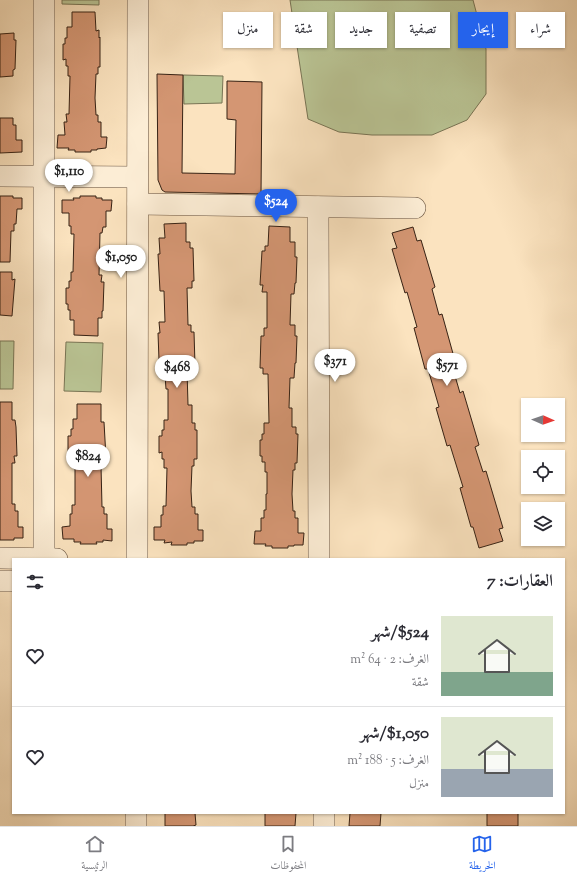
<!DOCTYPE html>
<html lang="ar">
<head>
<meta charset="utf-8">
<style>
  body { margin:0; font-family:"Sorts Mill Goudy",Amiri,serif; background:#f2f2f3; color:#2b2b33; direction:rtl; height:100vh; display:flex; flex-direction:column; font-size:15px; white-space:nowrap }
  * { box-sizing:border-box; margin:0 }
  p { font-size:13px; color:#7c7c81 }
  .icon { flex:none; width:22px; height:22px; fill:none; stroke:currentColor; stroke-width:2; stroke-linecap:round; stroke-linejoin:round }
  .map { position:relative; flex:1; overflow:hidden; direction:ltr }
  .details { position:absolute; left:12px; top:558px; width:553px; height:256px; display:flex; flex-direction:column; background:#fff; border-radius:0px; box-shadow:0 1px 3px #0004; direction:rtl }
  .details>* { flex:none }
  .banner { position:absolute; left:12px; top:12px; width:553px; height:36px; direction:rtl; display:flex; gap:8px }
  .needle { width:26px; rotate:92deg }
  .buttons { position:absolute; left:521px; top:398px; display:grid; gap:8px }
  .buttons a { display:grid; place-items:center; width:44px; height:44px; border-radius:0px; background:#fff; box-shadow:0 1px 3px #0004; font-size:20px }
  .price { position:absolute; translate:-50% -34px; padding:0 9px; border-radius:14px; background:#fff; color:#222; font-size:13px; line-height:26px; filter:drop-shadow(0 1px 2px #0008) }
  .price::after { content:''; position:absolute; left:50%; top:24px; width:12px; height:9px; margin-left:-6px; background:inherit; clip-path:polygon(0 0,100% 0,50% 100%) }
  .price.current { background:#2563eb; color:#fff }
  ul { padding:0; list-style:none }
  li { display:flex; align-items:center; gap:12px; height:100px; padding:0 12px }
  li+li { border-top:1px solid #e1e1e2 }
  li span { display:grid; place-items:center; flex:none; width:112px; height:80px; border-radius:0px; color:#555 }
  li>.icon { margin-inline-start:auto }
  span .icon { width:48px; height:48px; fill:#fffc; stroke-width:1 }
  li b { font-size:17px }
  h2 { display:flex; justify-content:space-between; align-items:center; height:48px; padding:0 12px; font-size:17px }
  .pill { padding:0 14px; border-radius:0px; background:#fff; box-shadow:0 1px 3px #0004; font-size:14px; line-height:36px }
  .pill.current { background:#2563eb; color:#fff }
  .dock { display:flex; justify-content:space-around; align-items:center; height:56px; border-top:1px solid #e1e1e2; background:#fff; font-size:11px; color:#7c7c81 }
  .dock a { display:grid; justify-items:center; gap:2px }
  .dock .current { color:#2563eb }
  .map>svg:first-child { display:block }
</style>
</head>
<body>
<div class="map">
<svg width="577" height="826" viewBox="0 0 577 826">
  <rect width="100%" height="100%" fill="#fbe3bf"/>
  <filter id="stains"><feTurbulence type="fractalNoise" baseFrequency=".005" numOctaves="4"/><feColorMatrix values="0 0 0 0 .2 0 0 0 0 .09 0 0 0 0 .02 0 0 0 .5 -.17"/></filter>
  <radialGradient id="worn" r=".72"><stop offset=".6" stop-color="#630" stop-opacity="0"/><stop offset="1" stop-color="#630" stop-opacity=".3"/></radialGradient>
  <g fill="#bac595" stroke="#787454">
    <path d="M62,0H99V5L62,4Z"/>
    <path d="M290,0H473L486,49V94L467,120L432,135H372L339,132L308,119Z"/>
    <path d="M183,75L223,76L222,103L184,104Z"/>
    <path d="M0,341H14L13,389H0Z"/>
    <path d="M66,342L103,343L101,392L64,391Z"/>
  </g>
  <g fill="#d49673" stroke="#372214">
    <path d="M72,12H95L96,31L99,30V38L100,37V67H98V74H96L95,98L96,115H98V122H101V137H107L106,148L97,149V150H91V152H75V150H68L69,148H57L58,135H65L64,122H67L66,114H69L70,76H68V66H66V59L63,60V44H65V38H67V27H72Z"/>
    <path d="M14,33V40H16L15,69L13,70V76L0,77V34Z"/>
    <path d="M157,74L183,75L182,173L235,174L236,120L227,119V81L262,82L261,194L165,192L162,190L158,180Z"/>
    <path d="M0,118H13V125H16V140H22V152L0,153Z"/>
    <path d="M0,196H13V198H22V209H17L16,224H14V231H11L10,262H0Z"/>
    <path d="M80,196H96V198H102V200H112L111,211H106V227H103L102,233H100L99,275H102L101,282H104L103,311H102V318H98V336L74,335V320H70V310H68V304H66V288H69V281H71V272H73L74,234H71V226H69V213H62V200H74L73,198H80Z"/>
    <path d="M186,223V242H190V248H193L194,281H192V288H187L188,325H191V332H194L195,365H192V370H187L188,405H192V423H195V430H197V459H194V466H192L191,491L192,507H195V514H198V530H203V541H194V543H187V545H171L172,542L164,543L165,540H154V527H161V515H163V506H166L167,468H164V459H162V452L159,453V436H162V430H164V420H168V389H166L165,375H161L160,360H159L158,333H160L159,322H165L164,291H160L158,254H160L159,238H165L164,224Z"/>
    <path d="M269,226L290,227V242H295V257H297L296,283H295L294,294H291L290,325H295V336H297L296,363H295L294,378H290L289,408H292V427H296V434H298L297,463H295V470H293L292,494L293,511H295V518H298V533H304L303,545H294V546H288V548H272V546H265L266,544H254L255,531H261V518H264V510H266V494H267V472H265V462H262V456H260V440H262V434H264V423H269L268,374H263V368H260L261,336H264V328H267V292H262L263,285H260L262,251H265V246H268Z"/>
    <path d="M413,227L417,241L421,240L435,287L432,289L439,315L442,314L457,368L453,369L460,393L463,391L479,445L475,447L483,472L486,471L503,528L499,529L503,541L479,548L473,527H471L460,488L463,487L450,445L447,446L436,408L439,407L428,369H425L414,328L417,327L407,292L405,293L392,249L397,248L392,233Z"/>
    <path d="M0,272H12V280L15,279L12,316L0,315Z"/>
    <path d="M0,402H12V420H15L16,427L17,456H14L15,463H12V504H15V511H18V527H23V538H14V540H0Z"/>
    <path d="M77,404H101V422H104L106,458L104,459V465L101,466L102,507H104V514H107V529H112V541L103,540V542H96L97,544H80L81,542H74V539H63L62,527L70,526V514H72V505H75V468H73V458H71V451L68,452V436H71V429H73V419H77Z"/>
    <path d="M165,813H195L196,825L193,826H165Z"/>
    <path d="M265,813H296L295,826H265Z"/>
    <path d="M350,813H381L380,826H349Z"/>
    <rect x="487" y="813" width="31" height="13"/>
  </g>
  <g fill="none" stroke-linecap="round" stroke-linejoin="round">
    <g stroke="#68523f" stroke-width="22">
      <g id="minor">
        <path d="M44,0V559"/>
        <path d="M0,176L137,177"/>
        <path d="M138,204L415,208"/>
        <path d="M318,207L319,559"/>
        <path d="M0,558L57,559"/>
        <path d="M137,559L138,0"/>
        <path d="M0,581H13"/>
        <path d="M324,813V826"/>
        <path d="M136,826V813"/>
      </g>
    </g>
    <use href="#minor" stroke="#fcedd5" stroke-width="21"/>
  </g>
  <rect width="100%" height="100%" filter="url(#stains)"/>
  <rect width="100%" height="100%" fill="url(#worn)"/>
</svg>
<div class="buttons">
<a><svg class="needle" viewBox="-14 -14 28 28"><path d="M0-13l5 13h-10z" fill="#e53935"/><path d="M0 13l5-13h-10z" fill="#7c7c81"/></svg></a>
<a><svg class="icon" aria-label="locate" viewBox="0 0 24 24"><circle cx="12" cy="12" r="6"/><path d="M12 2v4M12 18v4M2 12h4M18 12h4"/></svg></a>
<a><svg class="icon" aria-label="layers" viewBox="0 0 24 24"><path d="M12 4l9 5-9 5-9-5zM3 14l9 5 9-5"/></svg></a>
</div>
<b class="price" style="left:69px;top:193px">$1,110</b>
<b class="price current" style="left:276px;top:223px">$524</b>
<b class="price" style="left:121px;top:279px">$1,050</b>
<b class="price" style="left:335px;top:383px">$371</b>
<b class="price" style="left:447px;top:387px">$571</b>
<b class="price" style="left:177px;top:389px">$468</b>
<b class="price" style="left:88px;top:478px">$824</b>
<div class="banner">
<a class="pill">شراء</a>
<a class="pill current">إيجار</a>
<a class="pill">تصفية</a>
<a class="pill">جديد</a>
<a class="pill">شقة</a>
<a class="pill">منزل</a>
</div>
<section class="details">
<h2>العقارات: 7<svg class="icon" aria-label="filters" viewBox="0 0 24 24"><path d="M4 7h16M4 17h16"/><circle cx="9" cy="7" r="2"/><circle cx="15" cy="17" r="2"/></svg></h2>
<ul>
<li><span style="background:linear-gradient(#dfe7d0 70%,#7fa58c 0)"><svg class="icon" aria-label="home" viewBox="0 0 24 24"><path d="M3 11l9-7 9 7M6 9v11h12V9"/></svg></span><div><b>$524/شهر</b><p>الغرف: 2 · 64 m²</p><p>شقة</p></div><svg class="icon" aria-label="heart" viewBox="0 0 24 24"><path d="M12 20l-8-8c-3-5 5-10 8-4 3-6 11-1 8 4z"/></svg></li>
<li><span style="background:linear-gradient(#dfe7d0 65%,#9aa5b1 0)"><svg class="icon" aria-label="home" viewBox="0 0 24 24"><path d="M3 11l9-7 9 7M6 9v11h12V9"/></svg></span><div><b>$1,050/شهر</b><p>الغرف: 5 · 188 m²</p><p>منزل</p></div><svg class="icon" aria-label="heart" viewBox="0 0 24 24"><path d="M12 20l-8-8c-3-5 5-10 8-4 3-6 11-1 8 4z"/></svg></li>
</ul>
</section>
</div>
<nav class="dock">
<a class="current"><svg class="icon" aria-label="map" viewBox="0 0 24 24"><path d="M3 6l6-2 6 2 6-2v14l-6 2-6-2-6 2zM9 4v14M15 6v14"/></svg>الخريطة</a>
<a><svg class="icon" aria-label="saved" viewBox="0 0 24 24"><path d="M7 4h10v16l-5-4-5 4z"/></svg>المحفوظات</a>
<a><svg class="icon" aria-label="home" viewBox="0 0 24 24"><path d="M3 11l9-7 9 7M6 9v11h12V9"/></svg>الرئيسية</a>
</nav>
</body>
</html>
